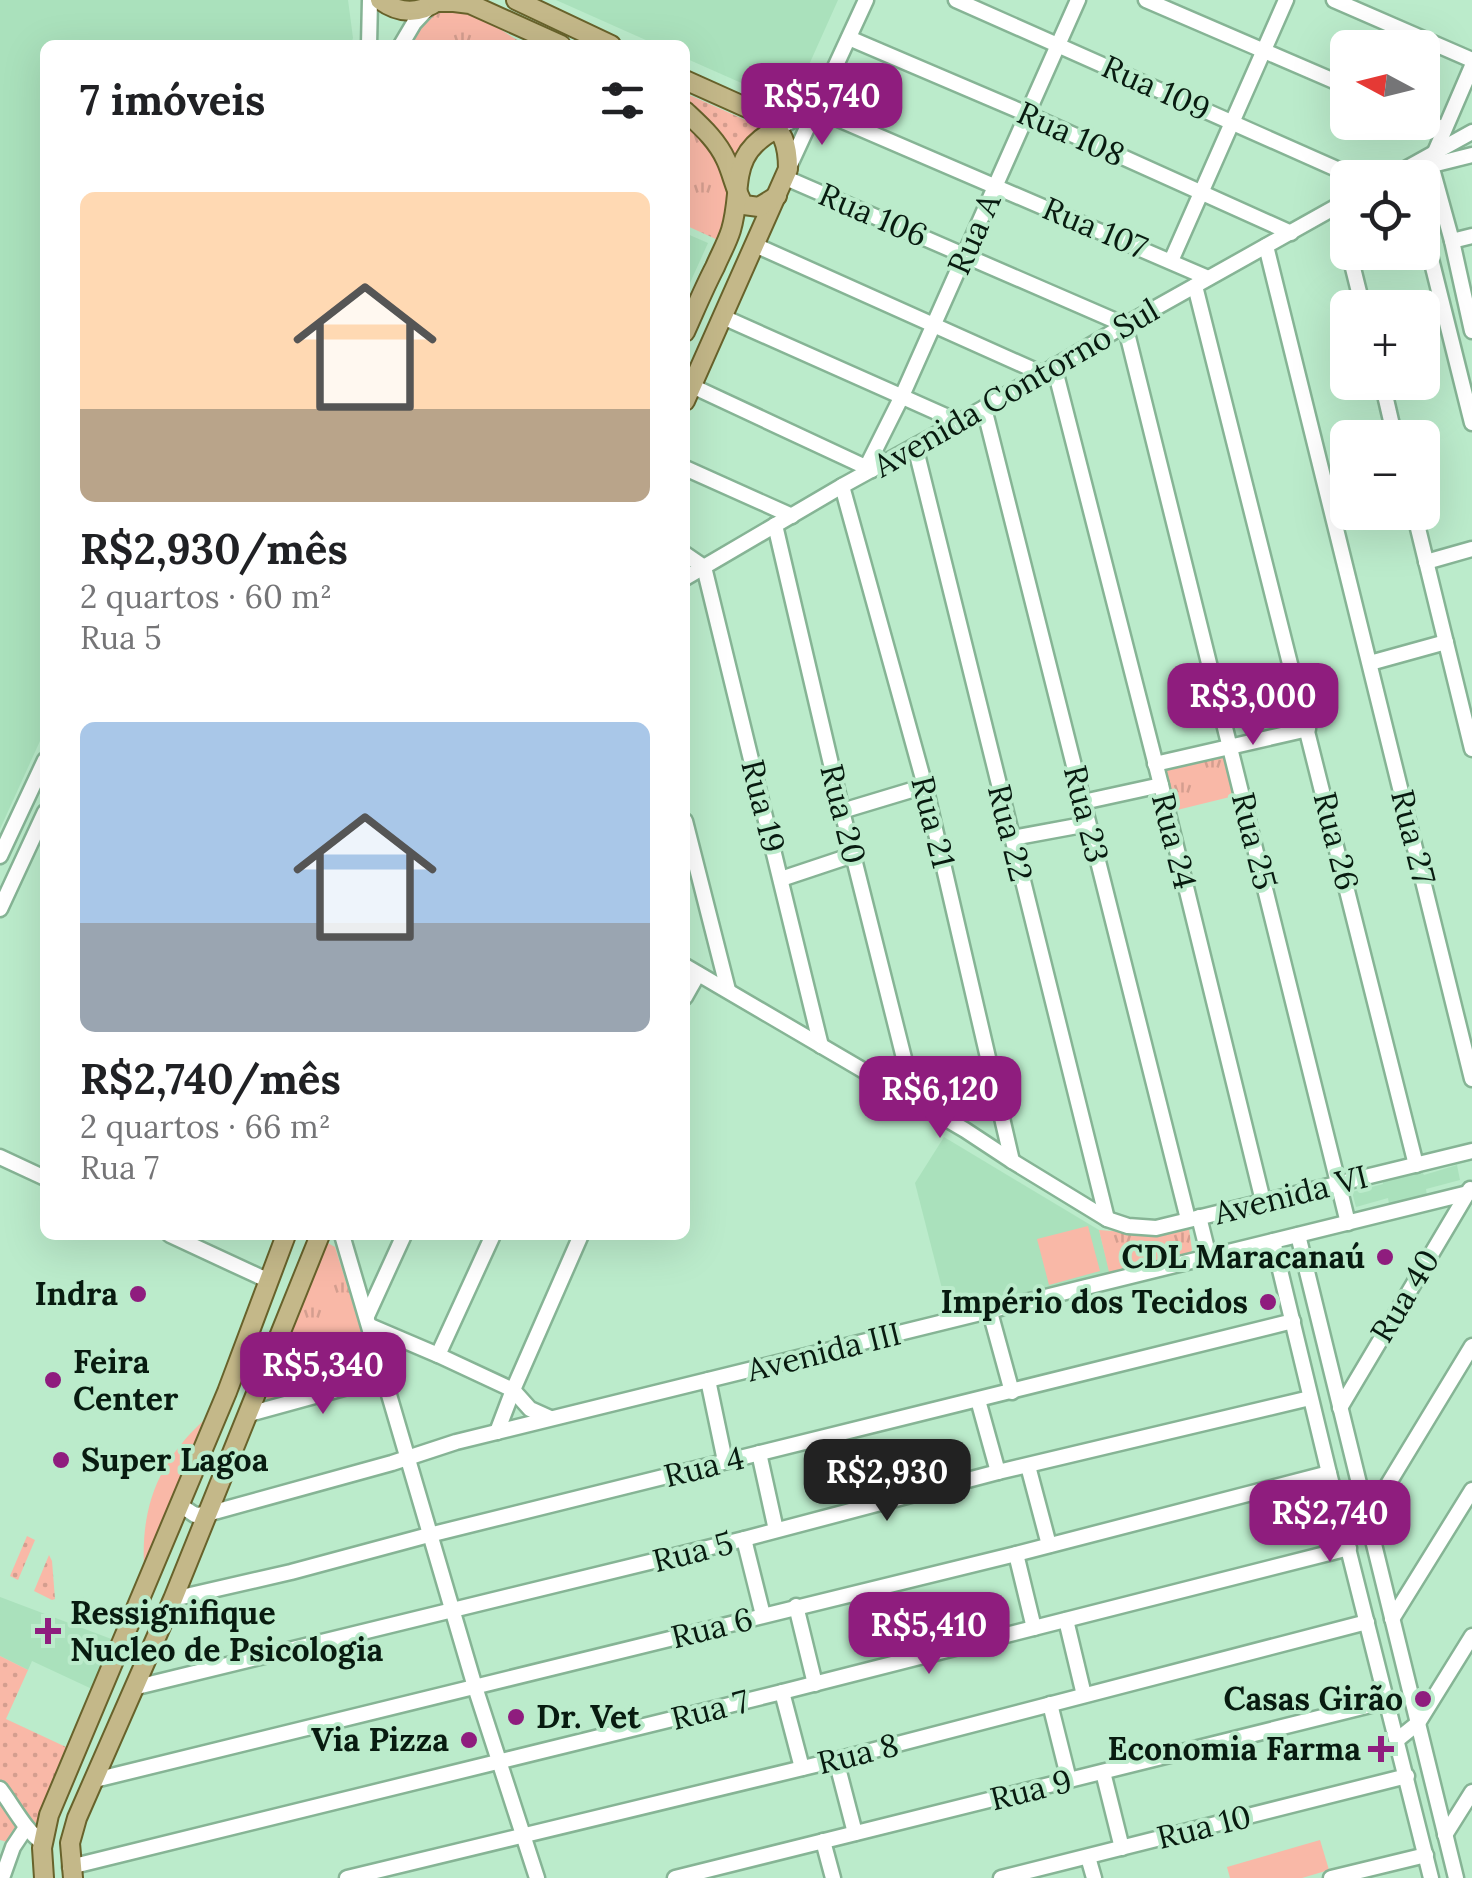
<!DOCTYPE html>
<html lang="pt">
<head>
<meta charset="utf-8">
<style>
  body { margin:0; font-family:Lora,serif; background:#f6f6f6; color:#202124; height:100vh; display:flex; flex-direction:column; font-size:38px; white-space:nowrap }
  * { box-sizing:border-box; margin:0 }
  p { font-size:32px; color:#757577 }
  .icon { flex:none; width:55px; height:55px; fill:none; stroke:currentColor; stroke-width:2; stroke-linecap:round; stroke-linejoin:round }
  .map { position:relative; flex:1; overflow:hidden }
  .panel { position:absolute; left:40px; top:40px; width:650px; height:1200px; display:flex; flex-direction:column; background:#fff; border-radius:15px; box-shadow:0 10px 40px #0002 }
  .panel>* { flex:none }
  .needle { width:65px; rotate:277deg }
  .fabs { position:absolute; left:1330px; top:30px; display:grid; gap:20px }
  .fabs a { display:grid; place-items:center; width:110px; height:110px; border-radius:15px; background:#fff; box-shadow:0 10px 40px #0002; font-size:50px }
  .price { position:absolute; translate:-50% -85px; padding:0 22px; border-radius:20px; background:#8f1d7e; color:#fff; font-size:32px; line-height:65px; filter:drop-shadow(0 2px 5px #0008) }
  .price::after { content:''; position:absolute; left:50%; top:60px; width:30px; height:22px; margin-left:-15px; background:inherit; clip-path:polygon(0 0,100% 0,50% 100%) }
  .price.on { background:#222; color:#fff }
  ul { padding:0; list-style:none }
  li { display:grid; align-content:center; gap:20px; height:530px; padding:0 40px }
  li span { display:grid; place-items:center; height:310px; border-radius:15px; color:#555 }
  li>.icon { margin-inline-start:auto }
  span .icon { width:180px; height:180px; fill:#fffc; stroke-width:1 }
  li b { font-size:42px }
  h2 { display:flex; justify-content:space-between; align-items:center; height:120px; padding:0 40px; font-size:42px }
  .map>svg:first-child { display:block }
</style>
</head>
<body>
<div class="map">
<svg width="1472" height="1878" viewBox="0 0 1472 1878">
  <defs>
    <pattern id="grass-dots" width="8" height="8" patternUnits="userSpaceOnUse" patternTransform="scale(2.5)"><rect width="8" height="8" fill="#f9b8a7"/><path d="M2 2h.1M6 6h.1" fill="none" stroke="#d49e8f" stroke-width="1.8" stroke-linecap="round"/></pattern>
    <pattern id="park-tufts" width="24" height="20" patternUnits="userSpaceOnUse" patternTransform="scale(2.5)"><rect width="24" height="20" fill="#f9b8a7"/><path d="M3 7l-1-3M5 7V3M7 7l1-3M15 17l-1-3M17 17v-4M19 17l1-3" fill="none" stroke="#d49e8f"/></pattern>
  </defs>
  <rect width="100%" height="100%" fill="#bbebcb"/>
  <g fill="#aae1bc">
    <path d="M0,0H348L353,38L351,45H45V730L0,829Z"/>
    <path d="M556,0H838L791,105L685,58V45H657Z"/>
    <path d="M685,233L708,243L685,294Z"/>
    <path d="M944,1137L1099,1230L1110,1273L948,1312L915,1183Z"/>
    <path d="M1457,1165L1460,1180L1426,1189L1427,1196L1389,1204L1388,1198L1356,1207L1352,1192L1383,1184V1178L1420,1169L1424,1175Z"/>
    <path d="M0,1597L114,1640L92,1689L32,1661L28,1670L0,1656Z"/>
  </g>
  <g fill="url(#grass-dots)">
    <path d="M685,93L761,127L751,137L736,164L716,130L685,99Z"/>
    <path d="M27,1536L35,1540L18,1580L10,1576Z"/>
    <path d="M49,1555L52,1561L55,1599L52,1600L34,1591Z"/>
    <path d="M0,1656L28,1670L6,1719L66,1747L36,1823L23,1826L18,1845L0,1840Z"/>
  </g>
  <g fill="url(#park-tufts)">
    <path d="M438,8C446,9 455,8 463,10C486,16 505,35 527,45H410L422,21Z"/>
    <path d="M685,118C694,128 705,137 712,148C731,177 731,210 720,241L685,225Z"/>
    <path d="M1224,754L1234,796L1173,811L1163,769Z"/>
    <path d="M1186,1228L1189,1229L1192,1250L1188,1257L1110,1276L1099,1230L1149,1234Z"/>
    <path d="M326,1242L335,1247L363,1336L368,1376L272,1400L267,1399V1393L322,1246Z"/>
  </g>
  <g fill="#f9b8a7">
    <path d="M1088,1226L1100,1271L1049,1285L1037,1239Z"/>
    <path d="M203,1421L144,1566C141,1505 159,1462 203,1421Z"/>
    <path d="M1320,1840L1329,1870L1302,1878H1230L1227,1867Z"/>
  </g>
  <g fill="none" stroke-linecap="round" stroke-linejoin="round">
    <g stroke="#86b495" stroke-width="19">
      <g id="minor">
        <path d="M956,0L1357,178"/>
        <path d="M1146,0L1348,87"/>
        <path d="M1334,0L1472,60"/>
        <path d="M849,38L1027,114L1291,233"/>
        <path d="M369,45L370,0"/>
        <path d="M401,45L414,23L429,7"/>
        <path d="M815,109L1208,278"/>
        <path d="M1422,120L1444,129"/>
        <path d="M778,128L814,109"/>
        <path d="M1435,152L1472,66"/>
        <path d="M1431,165L1452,241L1472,331"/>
        <path d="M789,167L866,0"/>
        <path d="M1424,167L1472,155"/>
        <path d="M786,178L1125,325L1348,1223"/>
        <path d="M1389,178L1472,132"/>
        <path d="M1338,206L1348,245"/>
        <path d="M1422,223L1472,423"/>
        <path d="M1452,241L1472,236"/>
        <path d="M755,245L1043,374"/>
        <path d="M1266,246L1472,1079"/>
        <path d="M1349,252L1363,308"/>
        <path d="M1171,261L1286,0"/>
        <path d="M1195,286L1416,1165"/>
        <path d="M723,317L959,422"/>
        <path d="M1054,366L1161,785L1263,1201"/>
        <path d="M1382,382L1395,438"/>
        <path d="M692,386L872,470"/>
        <path d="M984,408L1188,1219"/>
        <path d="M915,446L1107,1219"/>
        <path d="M867,466L902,396L1078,0"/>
        <path d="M685,468L792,516"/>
        <path d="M842,486L925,786L1012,1161"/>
        <path d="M1414,512L1472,749"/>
        <path d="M775,525L842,811L915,1102"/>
        <path d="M685,554L704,567L821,1046"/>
        <path d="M1426,562L1472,549"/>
        <path d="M685,578L842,486L984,408L1125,325L1348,200"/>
        <path d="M1370,663L1446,642"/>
        <path d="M1155,764L1308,729"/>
        <path d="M1083,802L1161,785"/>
        <path d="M842,811L925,786"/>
        <path d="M685,821L728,990"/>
        <path d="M1012,838L1088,824"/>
        <path d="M0,856L45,760"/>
        <path d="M781,879L853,855"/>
        <path d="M0,909L45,812"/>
        <path d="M685,966L965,1130L1012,1161L1107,1219L1128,1226L1156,1228L1472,1151"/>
        <path d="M685,997L698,974"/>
        <path d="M0,1157L45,1178"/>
        <path d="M1199,1217L1209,1257"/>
        <path d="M170,1235L267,1280"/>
        <path d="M342,1235L475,1687L537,1878"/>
        <path d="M1298,1235L1456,1878"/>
        <path d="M1273,1241L1329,1473L1431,1878"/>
        <path d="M990,1312L1012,1392"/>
        <path d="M367,1316L404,1235"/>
        <path d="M370,1326L438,1355L513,1390L530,1409L550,1418"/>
        <path d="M438,1355L493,1235"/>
        <path d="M708,1380L725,1461"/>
        <path d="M978,1400L998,1472"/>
        <path d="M1340,1408L1470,1189"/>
        <path d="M249,1414L384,1377"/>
        <path d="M497,1432L513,1390L581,1235"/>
        <path d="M759,1453L776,1530"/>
        <path d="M1028,1466L1049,1545"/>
        <path d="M180,1505L195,1515L207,1514L392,1463L456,1442L1472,1192"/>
        <path d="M1367,1519L1472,1346"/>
        <path d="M744,1539L763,1615"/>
        <path d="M1016,1554L1034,1628"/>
        <path d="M173,1599L291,1572L425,1536L1293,1321"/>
        <path d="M796,1606L815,1684"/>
        <path d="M1392,1619L1472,1490"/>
        <path d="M1066,1620L1084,1695"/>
        <path d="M133,1688L744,1539L998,1472L1310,1398"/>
        <path d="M782,1692L802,1768"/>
        <path d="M1050,1704L1069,1780"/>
        <path d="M1397,1740L1418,1723L1472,1636"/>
        <path d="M836,1760L855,1833"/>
        <path d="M1103,1772L1122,1848"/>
        <path d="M95,1780L1016,1554L1329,1473"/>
        <path d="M0,1789C15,1809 23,1827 43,1844"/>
        <path d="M1445,1835L1472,1792"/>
        <path d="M823,1841L833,1878"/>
        <path d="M1088,1857L1094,1878"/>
        <path d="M70,1867L782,1692L1349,1548"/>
        <path d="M2,1878L13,1847L25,1829"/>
        <path d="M347,1878L836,1760L1367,1622"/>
        <path d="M675,1878L1387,1701"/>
        <path d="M1001,1878L1407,1776"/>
        <path d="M1331,1878L1426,1855"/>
      </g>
    </g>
    <g stroke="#68622b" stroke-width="22">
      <g id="major">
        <path d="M380,0C399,14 419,15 439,0"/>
        <path d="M516,0L611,45"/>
        <path d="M437,2H454L470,4L561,45"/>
        <path d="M685,80L763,115C783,130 788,144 788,169L685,401"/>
        <path d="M685,111C701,126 717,140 726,160C733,175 735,191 744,205L759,207L777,196"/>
        <path d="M685,332C695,310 704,288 715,267C720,255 727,243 731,230C744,186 726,155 778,128"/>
        <path d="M44,1878L42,1848L49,1815L227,1392L286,1235"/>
        <path d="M73,1878L70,1843L77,1818L173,1599L320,1235"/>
      </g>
    </g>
    <use href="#minor" stroke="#fff" stroke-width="14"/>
    <use href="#major" stroke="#c4b889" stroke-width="18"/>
  </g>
  <g fill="#8f1d7e" stroke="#bbebcb" stroke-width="4">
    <circle cx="1385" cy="1257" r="10"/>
    <circle cx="138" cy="1294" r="10"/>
    <circle cx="1268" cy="1302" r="10"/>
    <circle cx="53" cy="1380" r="10"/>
    <circle cx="61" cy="1460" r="10"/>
    <path d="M43 1616h10v10h10v10h-10v10h-10v-10h-10v-10h10z"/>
    <circle cx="1423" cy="1699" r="10"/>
    <circle cx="516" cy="1717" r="10"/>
    <circle cx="469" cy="1740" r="10"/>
    <path d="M1376 1734h10v10h10v10h-10v10h-10v-10h-10v-10h10z"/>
  </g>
  <g text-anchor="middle" stroke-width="8" stroke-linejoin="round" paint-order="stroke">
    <g font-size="32" fill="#081b10" stroke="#bbebcb">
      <text transform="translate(1156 88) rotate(24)" y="11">Rua 109</text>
      <text transform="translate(1071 134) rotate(24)" y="11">Rua 108</text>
      <text transform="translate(873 215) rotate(23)" y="11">Rua 106</text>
      <text transform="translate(1095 228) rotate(23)" y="11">Rua 107</text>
      <text transform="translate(974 234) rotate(-66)" y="11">Rua A</text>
      <text transform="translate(1016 388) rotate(-30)" y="11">Avenida Contorno Sul</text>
      <text transform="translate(763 806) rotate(76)" y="11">Rua 19</text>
      <text transform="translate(843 814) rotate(76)" y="11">Rua 20</text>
      <text transform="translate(1086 814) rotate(76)" y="11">Rua 23</text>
      <text transform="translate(933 822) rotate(76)" y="11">Rua 21</text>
      <text transform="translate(1010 833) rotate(76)" y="11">Rua 22</text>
      <text transform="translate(1413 837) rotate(76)" y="11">Rua 27</text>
      <text transform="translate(1174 841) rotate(76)" y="11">Rua 24</text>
      <text transform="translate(1254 841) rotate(76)" y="11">Rua 25</text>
      <text transform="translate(1336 841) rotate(76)" y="11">Rua 26</text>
      <text transform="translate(1291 1195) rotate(-14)" y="11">Avenida VI</text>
      <text transform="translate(1405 1296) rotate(-59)" y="11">Rua 40</text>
      <text transform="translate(824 1352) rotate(-14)" y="11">Avenida III</text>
      <text transform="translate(704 1467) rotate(-14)" y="11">Rua 4</text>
      <text transform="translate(693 1552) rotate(-14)" y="11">Rua 5</text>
      <text transform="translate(712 1628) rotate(-14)" y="11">Rua 6</text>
      <text transform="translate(710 1710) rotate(-14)" y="11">Rua 7</text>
      <text transform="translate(858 1754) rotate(-14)" y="11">Rua 8</text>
      <text transform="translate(1031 1790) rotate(-14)" y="11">Rua 9</text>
      <text transform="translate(1204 1827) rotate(-14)" y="11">Rua 10</text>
    </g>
    <g font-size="32" font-weight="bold" fill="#081b10" stroke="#bbebcb" text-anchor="end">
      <text x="1365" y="1268">CDL Maracanaú</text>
      <text x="118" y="1305">Indra</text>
      <text x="1248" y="1313">Império dos Tecidos</text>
      <text x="73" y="1373" text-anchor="start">Feira<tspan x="73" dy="37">Center</tspan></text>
      <text x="81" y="1471" text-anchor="start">Super Lagoa</text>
      <text x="70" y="1624" text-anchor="start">Ressignifique<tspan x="70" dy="37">Nucleo de Psicologia</tspan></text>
      <text x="1403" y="1710">Casas Girão</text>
      <text x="536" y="1728" text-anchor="start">Dr. Vet</text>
      <text x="449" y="1751">Via Pizza</text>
      <text x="1361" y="1760">Economia Farma</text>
    </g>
  </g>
</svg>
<div class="fabs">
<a><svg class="needle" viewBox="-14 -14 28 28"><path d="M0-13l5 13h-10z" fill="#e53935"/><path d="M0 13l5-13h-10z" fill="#757577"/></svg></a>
<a><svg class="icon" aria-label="locate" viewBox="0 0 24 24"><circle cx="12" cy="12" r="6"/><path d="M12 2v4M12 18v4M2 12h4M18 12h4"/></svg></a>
<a>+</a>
<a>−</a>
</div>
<b class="price" style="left:822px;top:148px">R$5,740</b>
<b class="price" style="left:1253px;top:748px">R$3,000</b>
<b class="price" style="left:940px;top:1141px">R$6,120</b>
<b class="price" style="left:323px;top:1417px">R$5,340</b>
<b class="price on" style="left:887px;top:1524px">R$2,930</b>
<b class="price" style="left:1330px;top:1565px">R$2,740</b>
<b class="price" style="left:929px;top:1677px">R$5,410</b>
<section class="panel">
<h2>7 imóveis<svg class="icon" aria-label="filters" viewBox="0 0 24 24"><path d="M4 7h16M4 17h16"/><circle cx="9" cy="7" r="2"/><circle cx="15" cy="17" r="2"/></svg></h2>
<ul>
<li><span style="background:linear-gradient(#ffd9b3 70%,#b9a48a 0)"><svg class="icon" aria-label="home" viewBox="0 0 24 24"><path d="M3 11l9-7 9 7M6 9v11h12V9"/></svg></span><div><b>R$2,930/mês</b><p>2 quartos · 60 m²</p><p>Rua 5</p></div></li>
<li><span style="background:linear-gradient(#a9c7e8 65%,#9aa5b1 0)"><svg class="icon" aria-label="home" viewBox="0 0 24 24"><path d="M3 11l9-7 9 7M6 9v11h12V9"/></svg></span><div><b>R$2,740/mês</b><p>2 quartos · 66 m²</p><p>Rua 7</p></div></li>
</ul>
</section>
</div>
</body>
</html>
